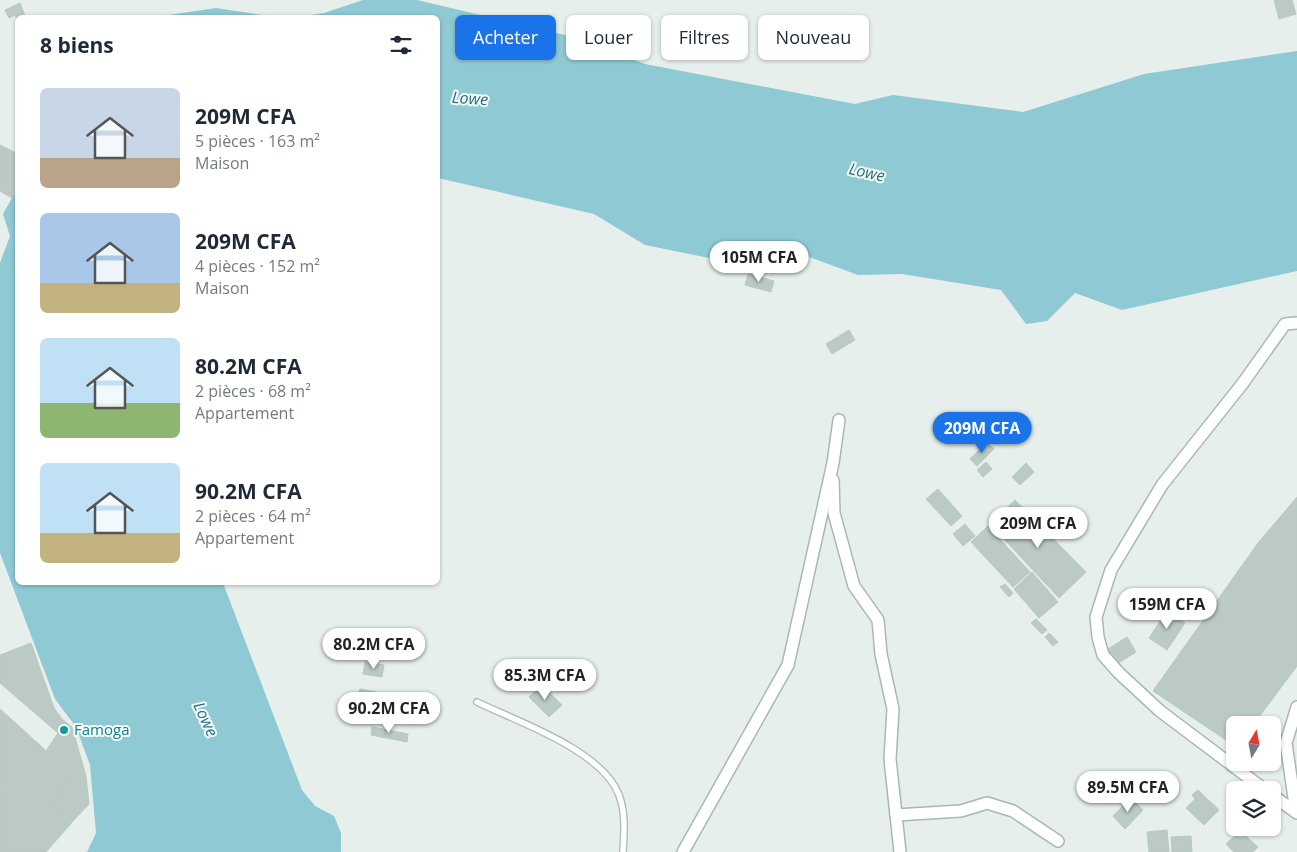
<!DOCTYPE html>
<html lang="fr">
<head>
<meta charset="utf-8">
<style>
  body { margin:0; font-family:"Open Sans",sans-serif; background:#f2f2f3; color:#1f2937; height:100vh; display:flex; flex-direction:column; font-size:19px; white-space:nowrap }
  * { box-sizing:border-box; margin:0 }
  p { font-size:16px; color:#747a83 }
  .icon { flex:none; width:28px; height:28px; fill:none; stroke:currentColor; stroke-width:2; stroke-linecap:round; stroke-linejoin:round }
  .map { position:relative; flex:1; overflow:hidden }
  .sheet { position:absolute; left:15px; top:15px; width:425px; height:570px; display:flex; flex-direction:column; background:#fff; border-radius:8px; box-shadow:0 1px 4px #0004 }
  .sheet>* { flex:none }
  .guide { position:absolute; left:455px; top:15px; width:475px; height:45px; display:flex; gap:10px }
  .needle { width:32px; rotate:10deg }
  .fabs { position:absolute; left:1226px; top:716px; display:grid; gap:10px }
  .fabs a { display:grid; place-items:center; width:55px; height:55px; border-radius:8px; background:#fff; box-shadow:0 1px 4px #0004; font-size:25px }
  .price { position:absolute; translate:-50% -42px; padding:0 11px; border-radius:18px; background:#fff; color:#222; font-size:16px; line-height:32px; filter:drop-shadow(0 1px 2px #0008) }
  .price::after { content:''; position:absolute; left:50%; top:30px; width:15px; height:11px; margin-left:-8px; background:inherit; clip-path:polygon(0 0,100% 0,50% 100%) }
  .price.selected { background:#1a73e8; color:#fff }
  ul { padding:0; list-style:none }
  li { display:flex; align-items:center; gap:15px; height:125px; padding:0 25px }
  li span { display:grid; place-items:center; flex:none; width:140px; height:100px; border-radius:8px; color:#555 }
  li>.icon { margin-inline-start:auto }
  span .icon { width:60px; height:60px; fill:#fffc; stroke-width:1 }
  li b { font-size:21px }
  h2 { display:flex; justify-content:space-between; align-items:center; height:60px; padding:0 25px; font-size:21px }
  .pill { padding:0 18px; border-radius:8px; background:#fff; box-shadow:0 1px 4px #0004; font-size:18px; line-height:45px }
  .pill.selected { background:#1a73e8; color:#fff }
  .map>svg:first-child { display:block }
</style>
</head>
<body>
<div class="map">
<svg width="1297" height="852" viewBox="0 0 1297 852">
  <rect width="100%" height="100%" fill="#e6efeb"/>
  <g fill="#8ec9d4">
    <path d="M363,0H417L434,4L578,38L645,64L855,104L893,95L1023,112L1144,74L1297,51V271L1122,310L1075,293L1047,321L1026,324L1001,290L902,274L858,275L774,244L709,258L645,245L594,214L438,178V18L297,17L324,13Z"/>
    <path d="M216,8L276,17H154H155Z"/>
    <path d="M17,189L18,582L223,583L302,790L315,806L334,816L341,833V852H87L96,833L90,765L76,727L55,699L0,553V263L10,236L3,214Z"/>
  </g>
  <g fill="#bbcac4" stroke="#b8c9c2">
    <path d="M1274,0H1292L1296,14L1279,19Z"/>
    <path d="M20,3L26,18H18V21L15,15L9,18L5,10Z"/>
    <path d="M0,145L18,154V188L12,198L0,191Z"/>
    <path d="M748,274L774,281L771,292L745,285Z"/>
    <path d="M849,330L855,340L832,354L826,344Z"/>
    <path d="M987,442L994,449L977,466L970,459Z"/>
    <path d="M986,462L992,469L983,477L977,470Z"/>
    <path d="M1026,463L1034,472L1020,485L1012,477Z"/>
    <path d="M938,489L962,516L951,526L926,499Z"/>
    <path d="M1297,497V666L1253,725H1235V746L1153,691L1258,543Z"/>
    <path d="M1015,500L1086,572L1059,598L990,524Z"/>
    <path d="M965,524L975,536L963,546L953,534Z"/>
    <path d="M988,526L1030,572L1013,587L971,542Z"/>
    <path d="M1032,572L1058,602L1039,618L1014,589Z"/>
    <path d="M1005,584L1013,593L1009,597L1000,587Z"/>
    <path d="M1167,611L1185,623L1167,650L1149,638Z"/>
    <path d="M1036,619L1047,630L1042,634L1031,623Z"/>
    <path d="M1049,633L1058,642L1053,646L1045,637Z"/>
    <path d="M1127,637L1136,652L1117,664L1108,649Z"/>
    <path d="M31,643L54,708L62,719L72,727L86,776L89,804L74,820L52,802L72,778L46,751L58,733L0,683V655Z"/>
    <path d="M365,662L384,665L382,677L363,674Z"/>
    <path d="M542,685L562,705L549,717L529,697Z"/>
    <path d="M360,689L392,695L390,704L372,701L368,721L355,719Z"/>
    <path d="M0,709L42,747L0,797Z"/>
    <path d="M372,727L408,734L407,742L371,735Z"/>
    <path d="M42,747L72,778L52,802L74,820L46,852H0V797Z"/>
    <path d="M1198,790L1219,810L1204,825L1186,808L1195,799L1192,795Z"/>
    <path d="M1131,798L1143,810L1125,829L1113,816Z"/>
    <path d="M1167,830L1169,852H1149L1147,832Z"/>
    <path d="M1240,831L1258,847L1253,852H1234L1226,844Z"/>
    <path d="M1191,836L1192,852H1172L1171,837Z"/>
  </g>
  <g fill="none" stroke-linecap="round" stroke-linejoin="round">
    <g stroke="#a8b8b2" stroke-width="8">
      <path id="lane" d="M477,702C518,722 602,750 619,795C626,814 624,833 623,852"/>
    </g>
    <g stroke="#a8b8b2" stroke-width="14">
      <g id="street">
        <path d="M833,480L834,513L854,586L878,620L881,654L893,709L890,759L900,852"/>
        <path d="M1265,790L1160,711L1119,673L1103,655L1098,637L1096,617L1111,570L1162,485L1243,383L1285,324L1297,323"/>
        <path d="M1272,795L1297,813"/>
        <path d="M1296,812L1286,743L1297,707"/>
        <path d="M896,815L961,811L987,803L1013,811L1058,841"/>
        <path d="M683,852L788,665L833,463L839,420"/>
      </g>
    </g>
    <use href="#lane" stroke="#fff" stroke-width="5.5"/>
    <use href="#street" stroke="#fff" stroke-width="11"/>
  </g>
  <circle fill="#0f9aa8" stroke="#f7fbf9" stroke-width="2" cx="64" cy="730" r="5"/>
  <g text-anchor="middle" stroke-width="4" stroke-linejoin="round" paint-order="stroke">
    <g font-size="15" fill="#0d838f" stroke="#f7fbf9" text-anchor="start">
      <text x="74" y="735">Famoga</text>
    </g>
    <g font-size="16" font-style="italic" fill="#1c6f80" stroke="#f7fbf9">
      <text transform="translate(470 98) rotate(4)" y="6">Lowe</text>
      <text transform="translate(867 172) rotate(13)" y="6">Lowe</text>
      <text transform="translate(206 719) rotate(65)" y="6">Lowe</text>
    </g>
  </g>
</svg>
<div class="fabs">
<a><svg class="needle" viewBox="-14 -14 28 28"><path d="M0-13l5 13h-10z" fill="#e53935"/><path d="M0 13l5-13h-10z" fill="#747a83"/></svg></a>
<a><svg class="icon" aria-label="layers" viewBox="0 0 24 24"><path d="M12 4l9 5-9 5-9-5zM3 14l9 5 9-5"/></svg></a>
</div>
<b class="price" style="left:759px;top:283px">105M CFA</b>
<b class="price selected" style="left:982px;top:454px">209M CFA</b>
<b class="price" style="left:1038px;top:549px">209M CFA</b>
<b class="price" style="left:1167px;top:630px">159M CFA</b>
<b class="price" style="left:374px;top:670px">80.2M CFA</b>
<b class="price" style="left:545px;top:701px">85.3M CFA</b>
<b class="price" style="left:389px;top:734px">90.2M CFA</b>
<b class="price" style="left:1128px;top:813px">89.5M CFA</b>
<div class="guide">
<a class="pill selected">Acheter</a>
<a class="pill">Louer</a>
<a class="pill">Filtres</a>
<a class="pill">Nouveau</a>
</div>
<section class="sheet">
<h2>8 biens<svg class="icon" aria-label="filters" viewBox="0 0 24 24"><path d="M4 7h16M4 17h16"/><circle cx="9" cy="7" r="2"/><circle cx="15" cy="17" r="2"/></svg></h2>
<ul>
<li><span style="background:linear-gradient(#c9d6e8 70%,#b9a48a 0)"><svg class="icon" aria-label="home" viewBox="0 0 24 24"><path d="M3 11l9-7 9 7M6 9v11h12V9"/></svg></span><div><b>209M CFA</b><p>5 pièces · 163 m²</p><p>Maison</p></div></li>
<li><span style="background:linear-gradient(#a9c7e8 70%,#c2b280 0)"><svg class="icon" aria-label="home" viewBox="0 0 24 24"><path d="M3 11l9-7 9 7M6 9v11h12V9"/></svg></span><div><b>209M CFA</b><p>4 pièces · 152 m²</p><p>Maison</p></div></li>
<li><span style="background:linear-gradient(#bfe0f5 65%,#8fb573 0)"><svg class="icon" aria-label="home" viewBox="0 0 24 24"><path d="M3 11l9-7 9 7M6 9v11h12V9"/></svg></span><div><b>80.2M CFA</b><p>2 pièces · 68 m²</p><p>Appartement</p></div></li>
<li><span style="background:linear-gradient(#bfe0f5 70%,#c2b280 0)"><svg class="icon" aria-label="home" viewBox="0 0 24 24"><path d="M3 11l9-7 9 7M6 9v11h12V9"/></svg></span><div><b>90.2M CFA</b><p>2 pièces · 64 m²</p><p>Appartement</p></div></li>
</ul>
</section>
</div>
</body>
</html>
